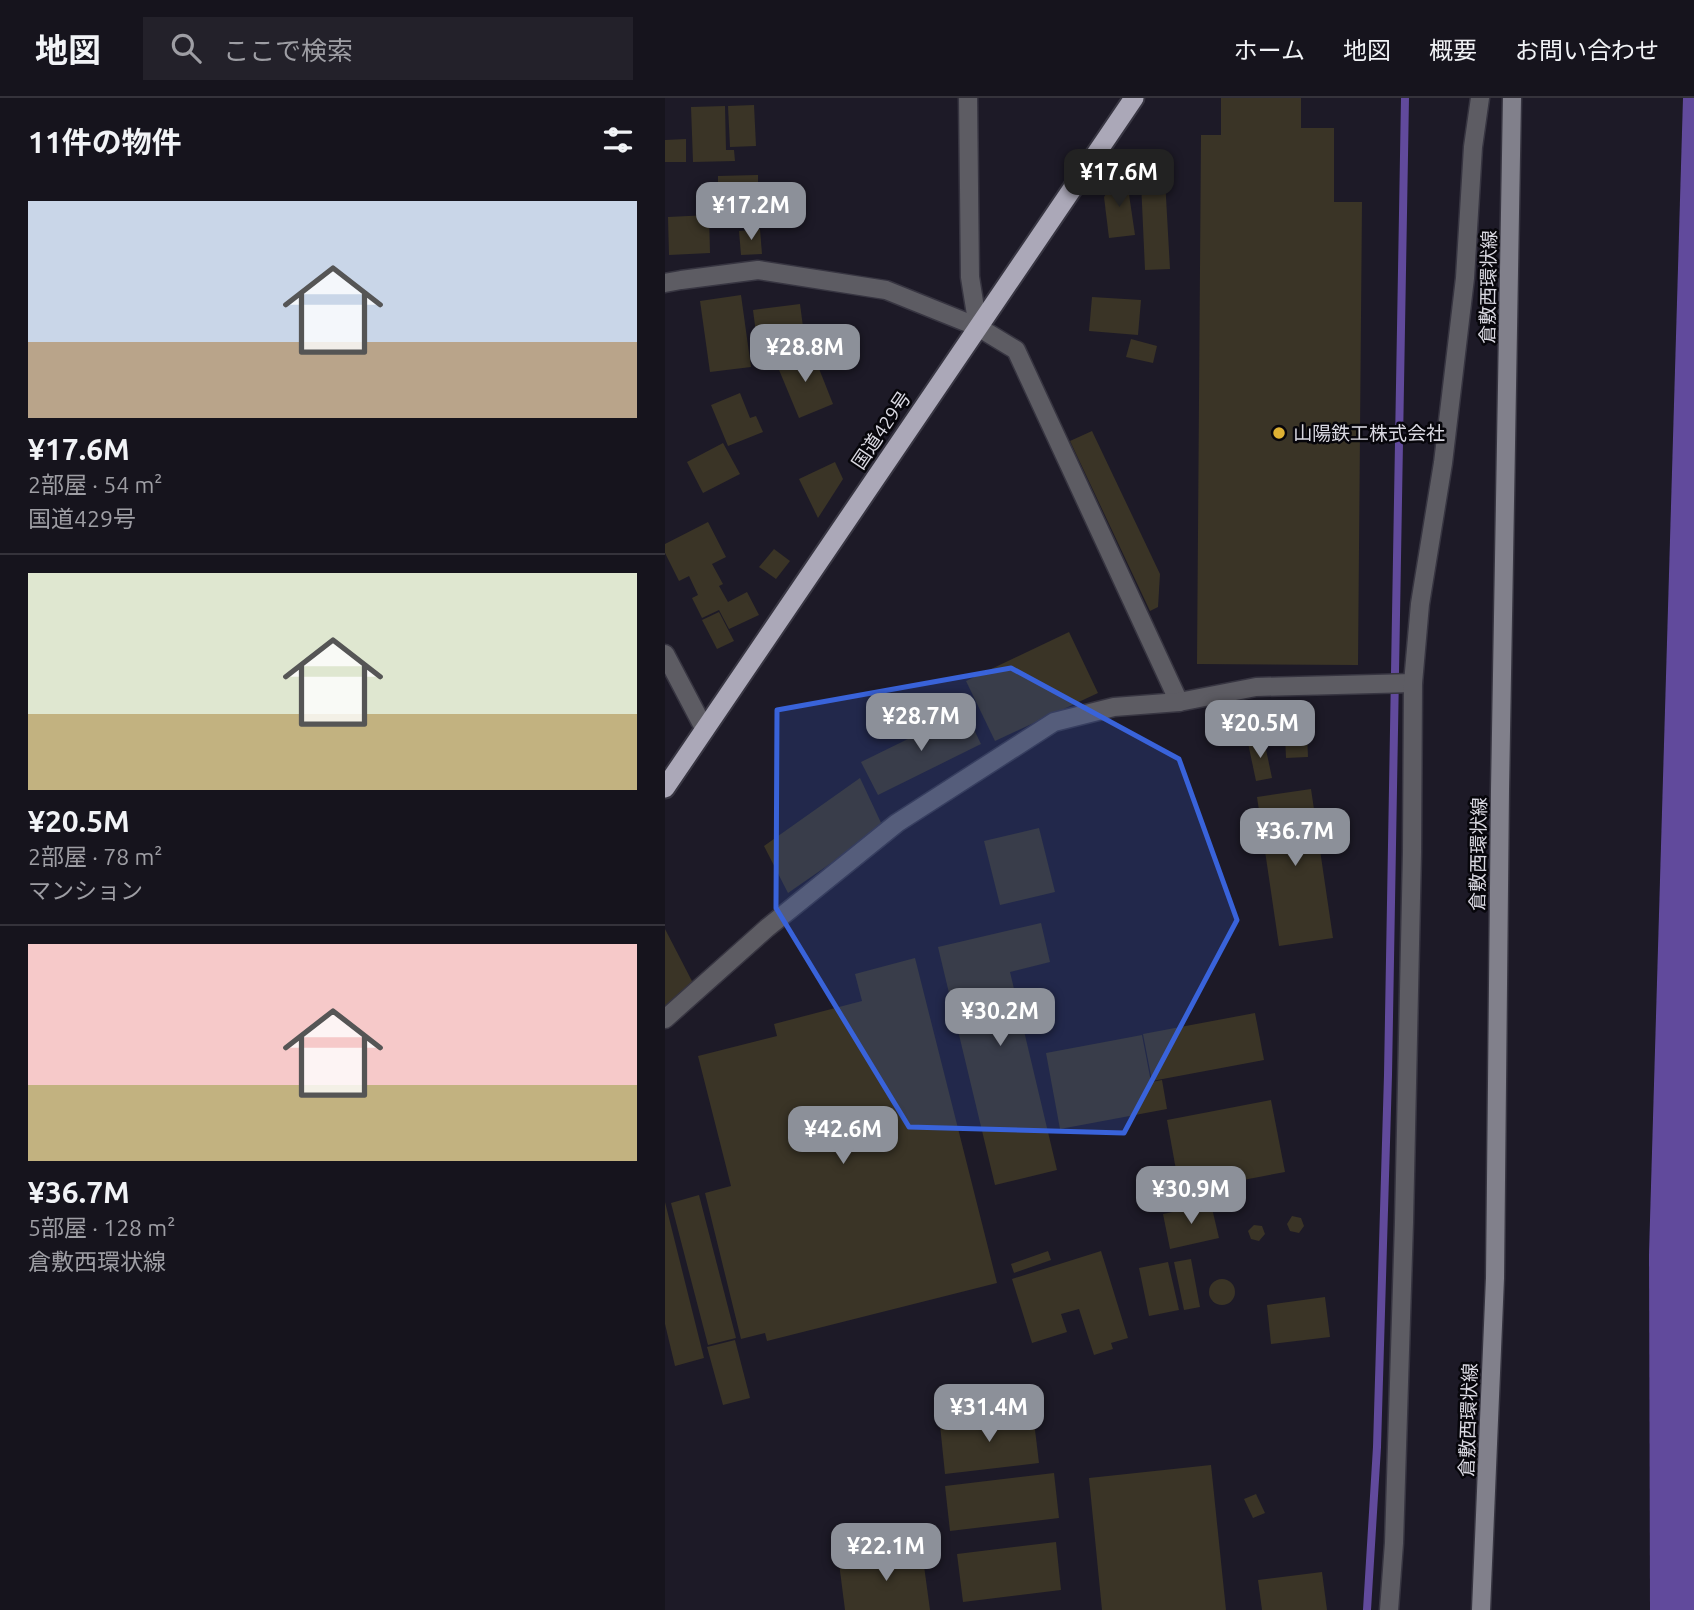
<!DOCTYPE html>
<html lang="ja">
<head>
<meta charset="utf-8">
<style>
  body { margin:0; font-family:Ubuntu,"Noto Sans JP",sans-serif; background:#23212a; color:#f1f3f6; height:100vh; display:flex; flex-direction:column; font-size:26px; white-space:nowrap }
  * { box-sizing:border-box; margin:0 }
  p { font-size:23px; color:#9e9ea4 }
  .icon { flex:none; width:38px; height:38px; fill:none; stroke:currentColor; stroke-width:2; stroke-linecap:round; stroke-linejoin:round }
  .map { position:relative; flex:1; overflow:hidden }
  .side { display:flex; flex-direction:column; background:#16141d; width:665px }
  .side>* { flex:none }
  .price { position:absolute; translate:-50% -60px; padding:0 16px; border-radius:14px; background:#8c9099; color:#fff; font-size:23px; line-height:46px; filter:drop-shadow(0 2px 4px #0008) }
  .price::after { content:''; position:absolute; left:50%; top:42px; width:21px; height:16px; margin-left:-10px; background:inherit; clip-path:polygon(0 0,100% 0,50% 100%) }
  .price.on { background:#222; color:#fff }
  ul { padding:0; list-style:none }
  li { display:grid; align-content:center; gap:14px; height:371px; padding:0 28px }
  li+li { border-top:2px solid #35333b }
  li span { display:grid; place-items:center; height:217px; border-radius:0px; color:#555 }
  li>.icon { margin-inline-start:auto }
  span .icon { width:126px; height:126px; fill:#fffc; stroke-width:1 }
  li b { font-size:30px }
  h2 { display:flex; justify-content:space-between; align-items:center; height:84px; padding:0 28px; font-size:30px }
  header { display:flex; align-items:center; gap:42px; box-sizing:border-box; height:98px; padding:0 35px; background:#16141d; border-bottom:2px solid #35333b }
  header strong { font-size:33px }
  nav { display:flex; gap:38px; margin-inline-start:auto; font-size:24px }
  .search { width:490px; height:63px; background:#23212a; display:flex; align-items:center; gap:18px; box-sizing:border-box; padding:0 24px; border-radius:0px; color:#9e9ea4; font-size:26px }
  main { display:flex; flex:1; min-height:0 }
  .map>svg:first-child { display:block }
</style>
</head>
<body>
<header>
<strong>地図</strong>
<div class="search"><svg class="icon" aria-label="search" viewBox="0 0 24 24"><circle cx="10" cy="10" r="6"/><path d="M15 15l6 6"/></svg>ここで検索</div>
<nav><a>ホーム</a><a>地図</a><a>概要</a><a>お問い合わせ</a></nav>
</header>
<main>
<section class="side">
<h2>11件の物件<svg class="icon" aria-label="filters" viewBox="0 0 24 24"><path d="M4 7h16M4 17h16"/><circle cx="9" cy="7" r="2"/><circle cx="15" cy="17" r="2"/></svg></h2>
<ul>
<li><span style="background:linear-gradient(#c9d6e8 65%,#b9a48a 0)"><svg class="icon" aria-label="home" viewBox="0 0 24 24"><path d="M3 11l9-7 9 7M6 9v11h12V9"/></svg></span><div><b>¥17.6M</b><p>2部屋 · 54 m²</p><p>国道429号</p></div></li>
<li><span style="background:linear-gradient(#dfe7d0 65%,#c2b280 0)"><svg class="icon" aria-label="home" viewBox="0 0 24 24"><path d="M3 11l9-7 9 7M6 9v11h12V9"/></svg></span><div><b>¥20.5M</b><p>2部屋 · 78 m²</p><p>マンション</p></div></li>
<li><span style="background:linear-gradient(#f6c9c9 65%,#c2b280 0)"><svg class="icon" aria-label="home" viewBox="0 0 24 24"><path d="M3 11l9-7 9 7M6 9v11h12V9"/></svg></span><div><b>¥36.7M</b><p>5部屋 · 128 m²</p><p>倉敷西環状線</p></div></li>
</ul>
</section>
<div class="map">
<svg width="1029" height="1512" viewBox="0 0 1029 1512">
  <rect width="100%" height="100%" fill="#1d1a27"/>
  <path fill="#614a9c" d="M1018,0H1029V1512H985L984,1156Z"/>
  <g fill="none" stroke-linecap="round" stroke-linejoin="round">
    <path stroke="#614a9c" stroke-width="8" d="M702,1512L712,1349L723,977L740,0"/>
  </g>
  <g fill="#3a3426">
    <path d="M556,0H636V30H669V104H697L693,567L532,566L536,37H556Z"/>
    <path d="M89,7L91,48L65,49L63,8Z"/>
    <path d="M60,8L61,52H69L70,63L28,64L26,9Z"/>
    <path d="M21,41V64H0V42Z"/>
    <path d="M507,64L508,81H500L505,171L480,172L476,84H469L468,71Z"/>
    <path d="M461,76L470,137L444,140L439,99L454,77Z"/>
    <path d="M93,77V122H53V78Z"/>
    <path d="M44,117L45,155L4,157L3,119Z"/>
    <path d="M95,131L97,156L76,157L74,133Z"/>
    <path d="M76,197L86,269L45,274L35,203Z"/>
    <path d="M427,199L476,202L473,237L424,233Z"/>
    <path d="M135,206L140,244L93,251L88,212Z"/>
    <path d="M466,241L492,248L488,265L461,259Z"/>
    <path d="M147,253L168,306L134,320L112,267Z"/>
    <path d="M75,295L85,320L91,318L98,334L63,348L46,307Z"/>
    <path d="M427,333L495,476L493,509L485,513L405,343Z"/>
    <path d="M58,345L75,376L38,395L22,364Z"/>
    <path d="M170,364L178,381L153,420L134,381Z"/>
    <path d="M43,424L61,459L47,466L58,486L54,488L63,504L82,494L94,517L64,531L54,512L37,520L27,500L33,497L24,478L14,483L0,455V446Z"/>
    <path d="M109,451L125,463L111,481L94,469Z"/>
    <path d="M54,514L69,543L52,551L37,522Z"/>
    <path d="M404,534L433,595L330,643L301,583Z"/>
    <path d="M300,613L316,646L213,697L196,664Z"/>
    <path d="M641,613L643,659L621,660L619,614Z"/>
    <path d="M599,642L607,680L591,683L583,645Z"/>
    <path d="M195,680L218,729L123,795L99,748Z"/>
    <path d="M646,691L668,840L614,848L592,699Z"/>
    <path d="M374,730L390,794L335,807L319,743Z"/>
    <path d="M376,825L385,864L345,874L392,1072L330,1087L273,849Z"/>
    <path d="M0,831L29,887L0,913Z"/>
    <path d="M250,860L332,1185L102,1243L100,1235L76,1241L40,1095L66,1088L33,958L112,938L109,926L197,903L190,876Z"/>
    <path d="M590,915L599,962L487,983L478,936Z"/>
    <path d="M477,937L486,984L497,982L502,1011L395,1031L381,955Z"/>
    <path d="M606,1002L620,1074L515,1094L502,1022Z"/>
    <path d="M34,1097L71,1240L43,1247L6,1105Z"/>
    <path d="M0,1104L39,1260L10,1268L0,1226Z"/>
    <path d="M546,1106L554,1140L505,1151L498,1116Z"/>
    <path d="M627,1118L636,1120L639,1128L634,1135L625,1133L622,1126Z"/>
    <path d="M589,1127L597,1128L600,1136L594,1143L586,1141L583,1133Z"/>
    <path d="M383,1153L386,1162L349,1175L346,1166Z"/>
    <path d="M436,1153L463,1240L446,1245L448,1251L429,1257L414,1211L396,1216L402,1234L367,1245L347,1181Z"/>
    <path d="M526,1161L535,1209L519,1212L509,1164Z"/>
    <path d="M503,1164L514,1212L484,1218L474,1170Z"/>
    <circle cx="557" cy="1194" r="13"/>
    <path d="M660,1199L665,1239L606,1246L602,1207Z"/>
    <path d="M70,1242L85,1300L58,1307L42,1249Z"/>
    <path d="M368,1315L374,1365L280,1376L275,1327Z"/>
    <path d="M546,1367L561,1512H437L424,1380Z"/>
    <path d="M389,1375L394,1420L285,1433L280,1388Z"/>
    <path d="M591,1396L600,1415L588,1420L579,1401Z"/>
    <path d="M391,1444L396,1492L298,1504L292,1456Z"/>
    <path d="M257,1453L265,1512H180L174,1465Z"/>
    <path d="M657,1474L662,1512H597L593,1482Z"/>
  </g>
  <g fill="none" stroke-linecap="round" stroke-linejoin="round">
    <g stroke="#373541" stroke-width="21">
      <g id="minor">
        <path d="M303,0L305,179L313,229L351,252L514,604"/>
        <path d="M0,556L40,632"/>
        <path d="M0,921L102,830L232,725L389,624L449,609L514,604L591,589L748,585"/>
        <path d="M724,1512L729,1445L739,1124L747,754L748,585L755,506L778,365L800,180L808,49L815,0"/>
      </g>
    </g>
    <g stroke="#373541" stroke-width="21">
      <path id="tertiary" d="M0,185L16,182L93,172L221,192L313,229"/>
    </g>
    <g stroke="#373541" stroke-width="21">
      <path id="secondary" d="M816,1512L830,1180L835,692L847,0"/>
    </g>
    <g stroke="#373541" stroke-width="23">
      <path id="trunk" d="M0,690L469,0"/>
    </g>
    <use href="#minor" stroke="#5d5c63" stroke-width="18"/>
    <use href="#tertiary" stroke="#5d5c63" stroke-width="18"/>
    <use href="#secondary" stroke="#81808b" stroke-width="18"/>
    <use href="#trunk" stroke="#aba8b8" stroke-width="19"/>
  </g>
  <path fill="#3963da" fill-opacity="0.2" stroke="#3963da" stroke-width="5" stroke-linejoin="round" d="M346,570L514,661L572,822L459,1035L244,1029L111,810L112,612Z"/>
  <circle fill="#deb133" stroke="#07060b" stroke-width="2.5" cx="614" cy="335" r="7"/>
  <g text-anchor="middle" stroke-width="5" stroke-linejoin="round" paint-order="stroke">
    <g font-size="19" fill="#dad9e2" stroke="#07060b">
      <text transform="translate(823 189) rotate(-89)" y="7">倉敷西環状線</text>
      <text transform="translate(216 332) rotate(-56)" y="7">国道429号</text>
      <text transform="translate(813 756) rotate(-89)" y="7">倉敷西環状線</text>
      <text transform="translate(803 1322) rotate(-88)" y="7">倉敷西環状線</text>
    </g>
    <g font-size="19" fill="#dad9e2" stroke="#07060b" text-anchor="start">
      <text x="628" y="342">山陽鉄工株式会社</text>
    </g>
  </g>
</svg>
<b class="price on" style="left:454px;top:111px">¥17.6M</b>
<b class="price" style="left:86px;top:144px">¥17.2M</b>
<b class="price" style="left:140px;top:286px">¥28.8M</b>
<b class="price" style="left:256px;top:655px">¥28.7M</b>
<b class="price" style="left:595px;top:662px">¥20.5M</b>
<b class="price" style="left:630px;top:770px">¥36.7M</b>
<b class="price" style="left:335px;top:950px">¥30.2M</b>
<b class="price" style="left:178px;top:1068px">¥42.6M</b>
<b class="price" style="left:526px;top:1128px">¥30.9M</b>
<b class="price" style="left:324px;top:1346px">¥31.4M</b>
<b class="price" style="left:221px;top:1485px">¥22.1M</b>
</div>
</main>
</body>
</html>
